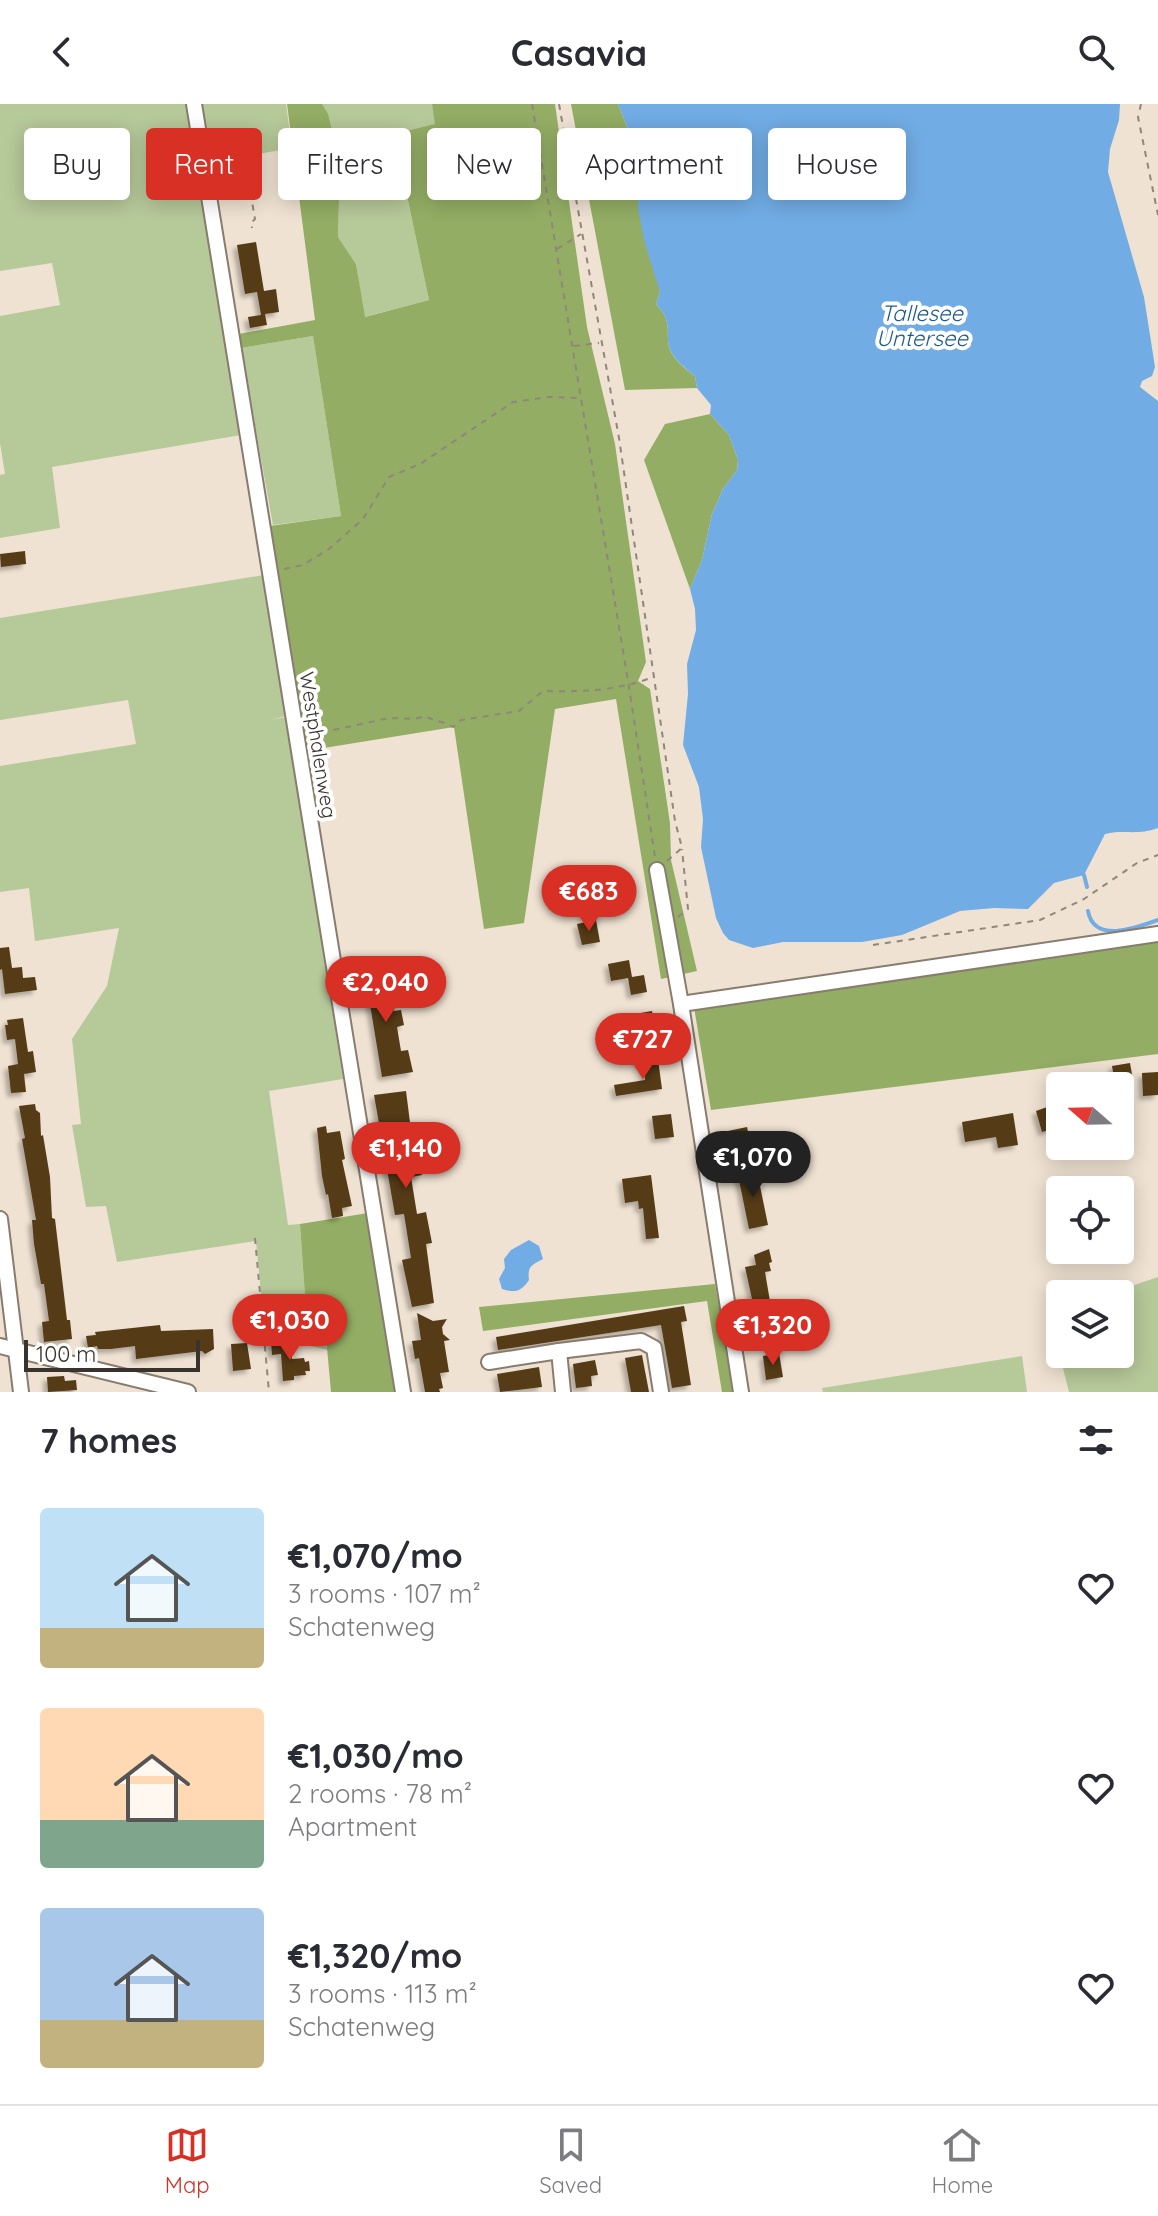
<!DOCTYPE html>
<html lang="en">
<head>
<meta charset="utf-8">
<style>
  body { margin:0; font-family:Quicksand,sans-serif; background:#f2f2f3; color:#2b2b33; height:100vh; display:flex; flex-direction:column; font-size:30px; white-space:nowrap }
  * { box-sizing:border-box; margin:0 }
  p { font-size:26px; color:#7c7c81 }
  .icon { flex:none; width:44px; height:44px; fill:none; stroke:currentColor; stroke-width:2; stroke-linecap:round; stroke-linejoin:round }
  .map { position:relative; height:1288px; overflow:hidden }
  .drawer { display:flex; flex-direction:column; background:#fff; flex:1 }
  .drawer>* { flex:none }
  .top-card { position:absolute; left:24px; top:24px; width:1110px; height:72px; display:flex; gap:16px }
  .needle { width:52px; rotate:290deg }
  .fabs { position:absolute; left:1046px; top:968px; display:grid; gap:16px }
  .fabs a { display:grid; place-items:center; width:88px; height:88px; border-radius:8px; background:#fff; box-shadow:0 4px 20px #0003; font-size:40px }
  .scale { position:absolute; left:24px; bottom:20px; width:176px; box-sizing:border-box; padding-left:8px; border:4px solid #38332d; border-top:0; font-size:22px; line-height:28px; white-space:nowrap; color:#38332d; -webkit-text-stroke:6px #fff; paint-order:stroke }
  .price { position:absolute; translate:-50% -68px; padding:0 18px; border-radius:28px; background:#d93025; color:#fff; font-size:26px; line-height:52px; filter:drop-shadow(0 2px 4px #0008) }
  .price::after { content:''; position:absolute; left:50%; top:48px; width:24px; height:18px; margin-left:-12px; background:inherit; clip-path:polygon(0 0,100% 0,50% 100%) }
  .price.active { background:#222; color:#fff }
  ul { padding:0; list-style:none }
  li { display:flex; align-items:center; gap:24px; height:200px; padding:0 40px }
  li span { display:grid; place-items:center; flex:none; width:224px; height:160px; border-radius:8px; color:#555 }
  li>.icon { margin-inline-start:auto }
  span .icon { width:96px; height:96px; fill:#fffc; stroke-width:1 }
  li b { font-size:34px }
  h2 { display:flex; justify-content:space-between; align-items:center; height:96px; padding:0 40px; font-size:34px }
  .chip { padding:0 28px; border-radius:8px; background:#fff; box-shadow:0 4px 20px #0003; font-size:28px; line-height:72px }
  .chip.active { background:#d93025; color:#fff }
  header { display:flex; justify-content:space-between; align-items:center; height:104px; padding:0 40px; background:#fff; font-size:36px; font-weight:700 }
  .tabs { display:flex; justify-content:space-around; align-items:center; height:112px; border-top:2px solid #e1e1e2; background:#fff; font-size:22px; color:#7c7c81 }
  .tabs a { display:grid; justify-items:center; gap:4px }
  .tabs .active { color:#d93025 }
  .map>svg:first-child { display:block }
</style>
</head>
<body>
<header><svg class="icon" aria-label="back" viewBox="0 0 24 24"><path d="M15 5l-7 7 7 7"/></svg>Casavia<svg class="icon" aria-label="search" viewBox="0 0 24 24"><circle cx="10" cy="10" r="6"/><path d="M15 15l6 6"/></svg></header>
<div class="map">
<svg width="1158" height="1288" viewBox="0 0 1158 1288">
  <defs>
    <filter id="shadow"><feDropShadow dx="-4" dy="4" stdDeviation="2" flood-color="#0004"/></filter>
  </defs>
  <rect width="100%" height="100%" fill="#efe2d2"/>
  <g fill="#b6c999">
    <path d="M0,0H188L241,331L52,363L60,424L0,434V371L5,370L0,339V212L60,201L52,159L0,167Z"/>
    <path d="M202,0H286L292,44L209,59Z"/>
    <path d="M322,0H432L436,20L394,30L429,196L364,213L356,160L338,133L340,59Z"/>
    <path d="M313,232L341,412L273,421L241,244Z"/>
    <path d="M264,471L287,612L269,616L287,613L343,975L269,987L288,1121L300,1120L307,1221L325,1222L327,1246L265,1230L256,1137L117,1158L106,1102L86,1103L72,1021L81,1020L72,935L107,882L119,824L35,837L29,784L0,788V662L136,640L128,596L0,616V514Z"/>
    <path d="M1158,1173V1288H1069L1049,1209L1060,1206V1250H1120V1190H1108Z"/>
    <path d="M1022,1252L1027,1288H823L822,1284Z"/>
  </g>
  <g fill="#93ad64">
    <path d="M287,0H322L328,10L340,59L338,133L356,160L365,213L429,196L394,30L435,20L432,0H555L587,223L615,340L646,558L638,577L650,585L670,719L671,756L697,867L661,875L616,595L555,605L524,819L484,825L454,623L305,647L270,422L341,412L313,232L235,245L233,231L315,216Z"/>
    <path d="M571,0H618L638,50L660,188L656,200C668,213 668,219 668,235C668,252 683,263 695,272L697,284L625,286Z"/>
    <path d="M710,310L729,331L738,356L737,366L723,385L712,410L702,456L690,485L644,356L665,320Z"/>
    <path d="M1158,833V950L711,1006L694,903Z"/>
    <path d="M368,1109L396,1288H331L325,1222L307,1221L300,1120Z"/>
    <path d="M715,1180L734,1288H722L707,1197L483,1227L479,1203Z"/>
  </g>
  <g fill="#71ace4">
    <path d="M618,0H1120L1119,16L1110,45L1108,68L1144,193L1155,263L1152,272L1142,277L1140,283L1158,297V724C1135,732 1126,725 1105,730L1084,771L1054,779L1028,805L994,804L960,807L902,831L862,838H783L753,844L729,836L723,829L716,814L701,743L703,715L699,683L683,641L688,590L687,560L696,526L695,505L690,485L702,456L712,410L723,385L737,366L738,356L729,331L710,310L711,301L697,284L695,272C684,263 668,252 668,235C668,219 668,213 656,200L660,188L645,140L638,105V50Z"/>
    <path d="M529,1136L539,1142L543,1155C532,1161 527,1162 529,1176C521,1188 515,1189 502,1185L499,1175L505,1164L504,1155L511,1146Z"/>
  </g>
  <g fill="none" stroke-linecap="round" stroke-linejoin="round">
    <g stroke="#71ace4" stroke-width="4">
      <path d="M1084,771L1087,783"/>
      <path d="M1088,807C1094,840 1136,824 1158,816"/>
    </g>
  </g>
  <g fill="#543b18" filter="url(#shadow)">
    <path d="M256,138L264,187L276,185L279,208L265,210L267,221L250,224L248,213L261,211L257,188L245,190L237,141Z"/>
    <path d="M25,447L26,460L1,463L0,450Z"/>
    <path d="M596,816L600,838L582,841L577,820Z"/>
    <path d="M9,843L12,864L22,863L23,874L35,873L37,886L5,890L2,865L0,866V844Z"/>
    <path d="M629,856L632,873L644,871L647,888L631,891L628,874L611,877L608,860Z"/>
    <path d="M380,859L384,883L390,882L394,907L401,906L404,921L397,923L401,947L408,946L413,968L382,973L366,876H363L361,862Z"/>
    <path d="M652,907L657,934L640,938L635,910Z"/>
    <path d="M23,914L28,948L33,947L36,968L24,970L26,988L11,989L8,962L18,960L15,935L7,936L5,921H8L7,916Z"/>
    <path d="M658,955L662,985L616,992L614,981L645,976V957Z"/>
    <path d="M1130,959L1133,976L1115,979L1112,962Z"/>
    <path d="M1158,968V991L1143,992L1142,969Z"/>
    <path d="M406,987L413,1042L417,1041L422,1071L411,1073L417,1110L426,1108L432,1139L426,1140L434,1199L412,1203L402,1156L411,1154L404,1110L395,1111L374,991Z"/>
    <path d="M35,1000L36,1006L40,1009L41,1032L43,1031L50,1073L52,1114L55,1115L67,1216H70L72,1235L44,1238L42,1218L49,1217L44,1180H41L34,1140L32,1116H36L22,1035L25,1034L19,1002Z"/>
    <path d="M1050,1002L1056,1024L1042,1028L1036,1007Z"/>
    <path d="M1013,1009L1018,1041L998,1044L996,1033L965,1038L962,1018Z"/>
    <path d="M671,1010L674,1033L655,1035L652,1012Z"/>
    <path d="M326,1022L327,1029L340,1027L345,1055L342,1056L352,1102L342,1104L343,1112L332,1114L328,1090L326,1091L322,1072L317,1024Z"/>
    <path d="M747,1023L750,1036L746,1037L748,1043L732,1046L728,1027Z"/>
    <path d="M762,1066L764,1076L759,1077L768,1121L749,1125L738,1071Z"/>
    <path d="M651,1071L659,1134L646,1135L643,1104L639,1105L638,1097L625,1099L622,1075Z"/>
    <path d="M769,1145L772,1158L769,1159L771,1167L765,1168L773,1215L757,1218L745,1163L756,1161L754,1151Z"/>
    <path d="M684,1202L687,1217L681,1218L691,1281L672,1284L661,1221L498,1246L496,1233Z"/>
    <path d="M417,1209L433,1217L447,1215L442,1223L443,1230L450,1236L444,1237L449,1268L440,1269L443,1284L439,1285L440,1288H425L419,1254L415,1255L412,1237L421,1236Z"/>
    <path d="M160,1221L161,1227L213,1225L214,1245L205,1250L202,1247L136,1255L135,1242L111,1245H98L97,1242L88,1244L86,1232L96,1231L95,1228Z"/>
    <path d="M271,1237L285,1239L286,1249L292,1248V1255L304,1254L305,1258L309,1257L310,1267H305L306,1271L294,1272V1276L283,1277L281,1250L272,1251Z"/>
    <path d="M247,1239L251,1265L233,1267L231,1240Z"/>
    <path d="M779,1249L783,1273L766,1276L763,1252Z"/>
    <path d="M642,1251L649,1288H631L625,1254Z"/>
    <path d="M595,1256L598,1271L591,1272L592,1282L576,1284L573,1260Z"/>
    <path d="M539,1263L542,1283L500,1288L497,1270Z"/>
    <path d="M64,1272L65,1277L76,1276L77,1286L48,1288L47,1273Z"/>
  </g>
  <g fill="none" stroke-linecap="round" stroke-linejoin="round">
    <g stroke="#887c6e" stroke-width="18">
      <g id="minor">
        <path d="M194,0L403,1288"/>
        <path d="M657,766L681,900L741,1288"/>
        <path d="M681,900L1158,830"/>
        <path d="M0,1115L21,1288"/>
        <path d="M0,1242L188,1288"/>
        <path d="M489,1258L559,1247"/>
        <path d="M563,1288L559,1247L641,1237L654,1244L661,1288"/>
      </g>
    </g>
    <g stroke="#8f867c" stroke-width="2" stroke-dasharray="6 6" stroke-linecap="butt">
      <path d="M532,0L629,583L655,753"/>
      <path d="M559,0L619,334L675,717L682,744L667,757"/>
      <path d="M1141,0L1138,13L1158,111"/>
      <circle cx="232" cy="72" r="12"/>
      <path d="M243,80L250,86L255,115L251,119L252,124"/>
      <path d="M557,145L581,130"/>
      <path d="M574,242L599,239"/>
      <path d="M284,465L303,461L329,445L363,415L389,373L420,360L513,298L549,293L580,294"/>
      <path d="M310,631L389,614L414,615L426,612C435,618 443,617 453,623L461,616L519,607L543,587C580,588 618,587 653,573"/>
      <path d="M678,813L688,805L682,745"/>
      <path d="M873,841L1040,816L1084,795L1137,759L1158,751"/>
      <path d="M255,1134L269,1288"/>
    </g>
    <use href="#minor" stroke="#fff" stroke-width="14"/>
  </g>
  <g text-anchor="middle" stroke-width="8" stroke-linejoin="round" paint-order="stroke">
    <g font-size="20" fill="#38332d" stroke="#fff">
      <text transform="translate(318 641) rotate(81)" y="7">Westphalenweg</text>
    </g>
    <g font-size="22" font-style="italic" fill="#1c5a8f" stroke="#fff">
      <text x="922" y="217">Tallesee<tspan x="922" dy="25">Untersee</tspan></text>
    </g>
  </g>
</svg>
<div class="fabs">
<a><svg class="needle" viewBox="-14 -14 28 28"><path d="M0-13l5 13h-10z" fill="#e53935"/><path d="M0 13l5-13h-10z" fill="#7c7c81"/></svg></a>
<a><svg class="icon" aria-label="locate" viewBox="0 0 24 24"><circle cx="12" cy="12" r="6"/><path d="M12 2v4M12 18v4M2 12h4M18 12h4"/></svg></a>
<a><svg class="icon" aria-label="layers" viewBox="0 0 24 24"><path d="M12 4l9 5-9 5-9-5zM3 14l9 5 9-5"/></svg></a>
</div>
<div class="scale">100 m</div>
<b class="price" style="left:589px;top:829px">€683</b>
<b class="price" style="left:386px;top:920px">€2,040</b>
<b class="price" style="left:643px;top:977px">€727</b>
<b class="price" style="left:406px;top:1086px">€1,140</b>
<b class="price active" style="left:753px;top:1095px">€1,070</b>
<b class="price" style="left:290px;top:1258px">€1,030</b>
<b class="price" style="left:773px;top:1263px">€1,320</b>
<div class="top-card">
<a class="chip">Buy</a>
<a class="chip active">Rent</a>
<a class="chip">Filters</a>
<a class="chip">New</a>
<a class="chip">Apartment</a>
<a class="chip">House</a>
</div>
</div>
<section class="drawer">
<h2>7 homes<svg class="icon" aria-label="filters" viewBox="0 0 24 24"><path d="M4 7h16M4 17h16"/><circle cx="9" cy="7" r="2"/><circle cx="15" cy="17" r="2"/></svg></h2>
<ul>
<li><span style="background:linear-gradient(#bfe0f5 75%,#c2b280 0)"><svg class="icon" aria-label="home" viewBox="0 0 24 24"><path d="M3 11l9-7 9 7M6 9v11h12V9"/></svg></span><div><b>€1,070/mo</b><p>3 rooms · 107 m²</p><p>Schatenweg</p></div><svg class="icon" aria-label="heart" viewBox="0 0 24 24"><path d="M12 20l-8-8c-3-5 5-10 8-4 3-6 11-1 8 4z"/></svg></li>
<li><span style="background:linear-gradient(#ffd9b3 70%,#7fa58c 0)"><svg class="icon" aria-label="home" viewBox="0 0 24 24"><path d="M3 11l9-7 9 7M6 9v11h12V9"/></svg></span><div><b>€1,030/mo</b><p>2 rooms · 78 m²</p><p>Apartment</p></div><svg class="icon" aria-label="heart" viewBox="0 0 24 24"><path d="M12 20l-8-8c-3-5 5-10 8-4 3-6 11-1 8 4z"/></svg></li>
<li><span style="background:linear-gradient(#a9c7e8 70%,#c2b280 0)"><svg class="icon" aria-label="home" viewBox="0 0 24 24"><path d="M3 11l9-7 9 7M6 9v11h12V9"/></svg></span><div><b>€1,320/mo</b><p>3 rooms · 113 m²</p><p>Schatenweg</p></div><svg class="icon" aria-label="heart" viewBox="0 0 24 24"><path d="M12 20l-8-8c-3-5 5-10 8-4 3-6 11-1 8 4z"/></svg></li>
</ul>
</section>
<nav class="tabs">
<a class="active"><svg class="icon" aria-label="map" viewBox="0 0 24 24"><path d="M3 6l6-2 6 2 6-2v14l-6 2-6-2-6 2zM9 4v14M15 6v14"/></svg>Map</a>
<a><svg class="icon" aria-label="saved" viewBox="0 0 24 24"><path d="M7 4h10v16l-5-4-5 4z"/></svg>Saved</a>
<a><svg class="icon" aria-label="home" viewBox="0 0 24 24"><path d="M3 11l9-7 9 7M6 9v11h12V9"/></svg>Home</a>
</nav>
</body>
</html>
